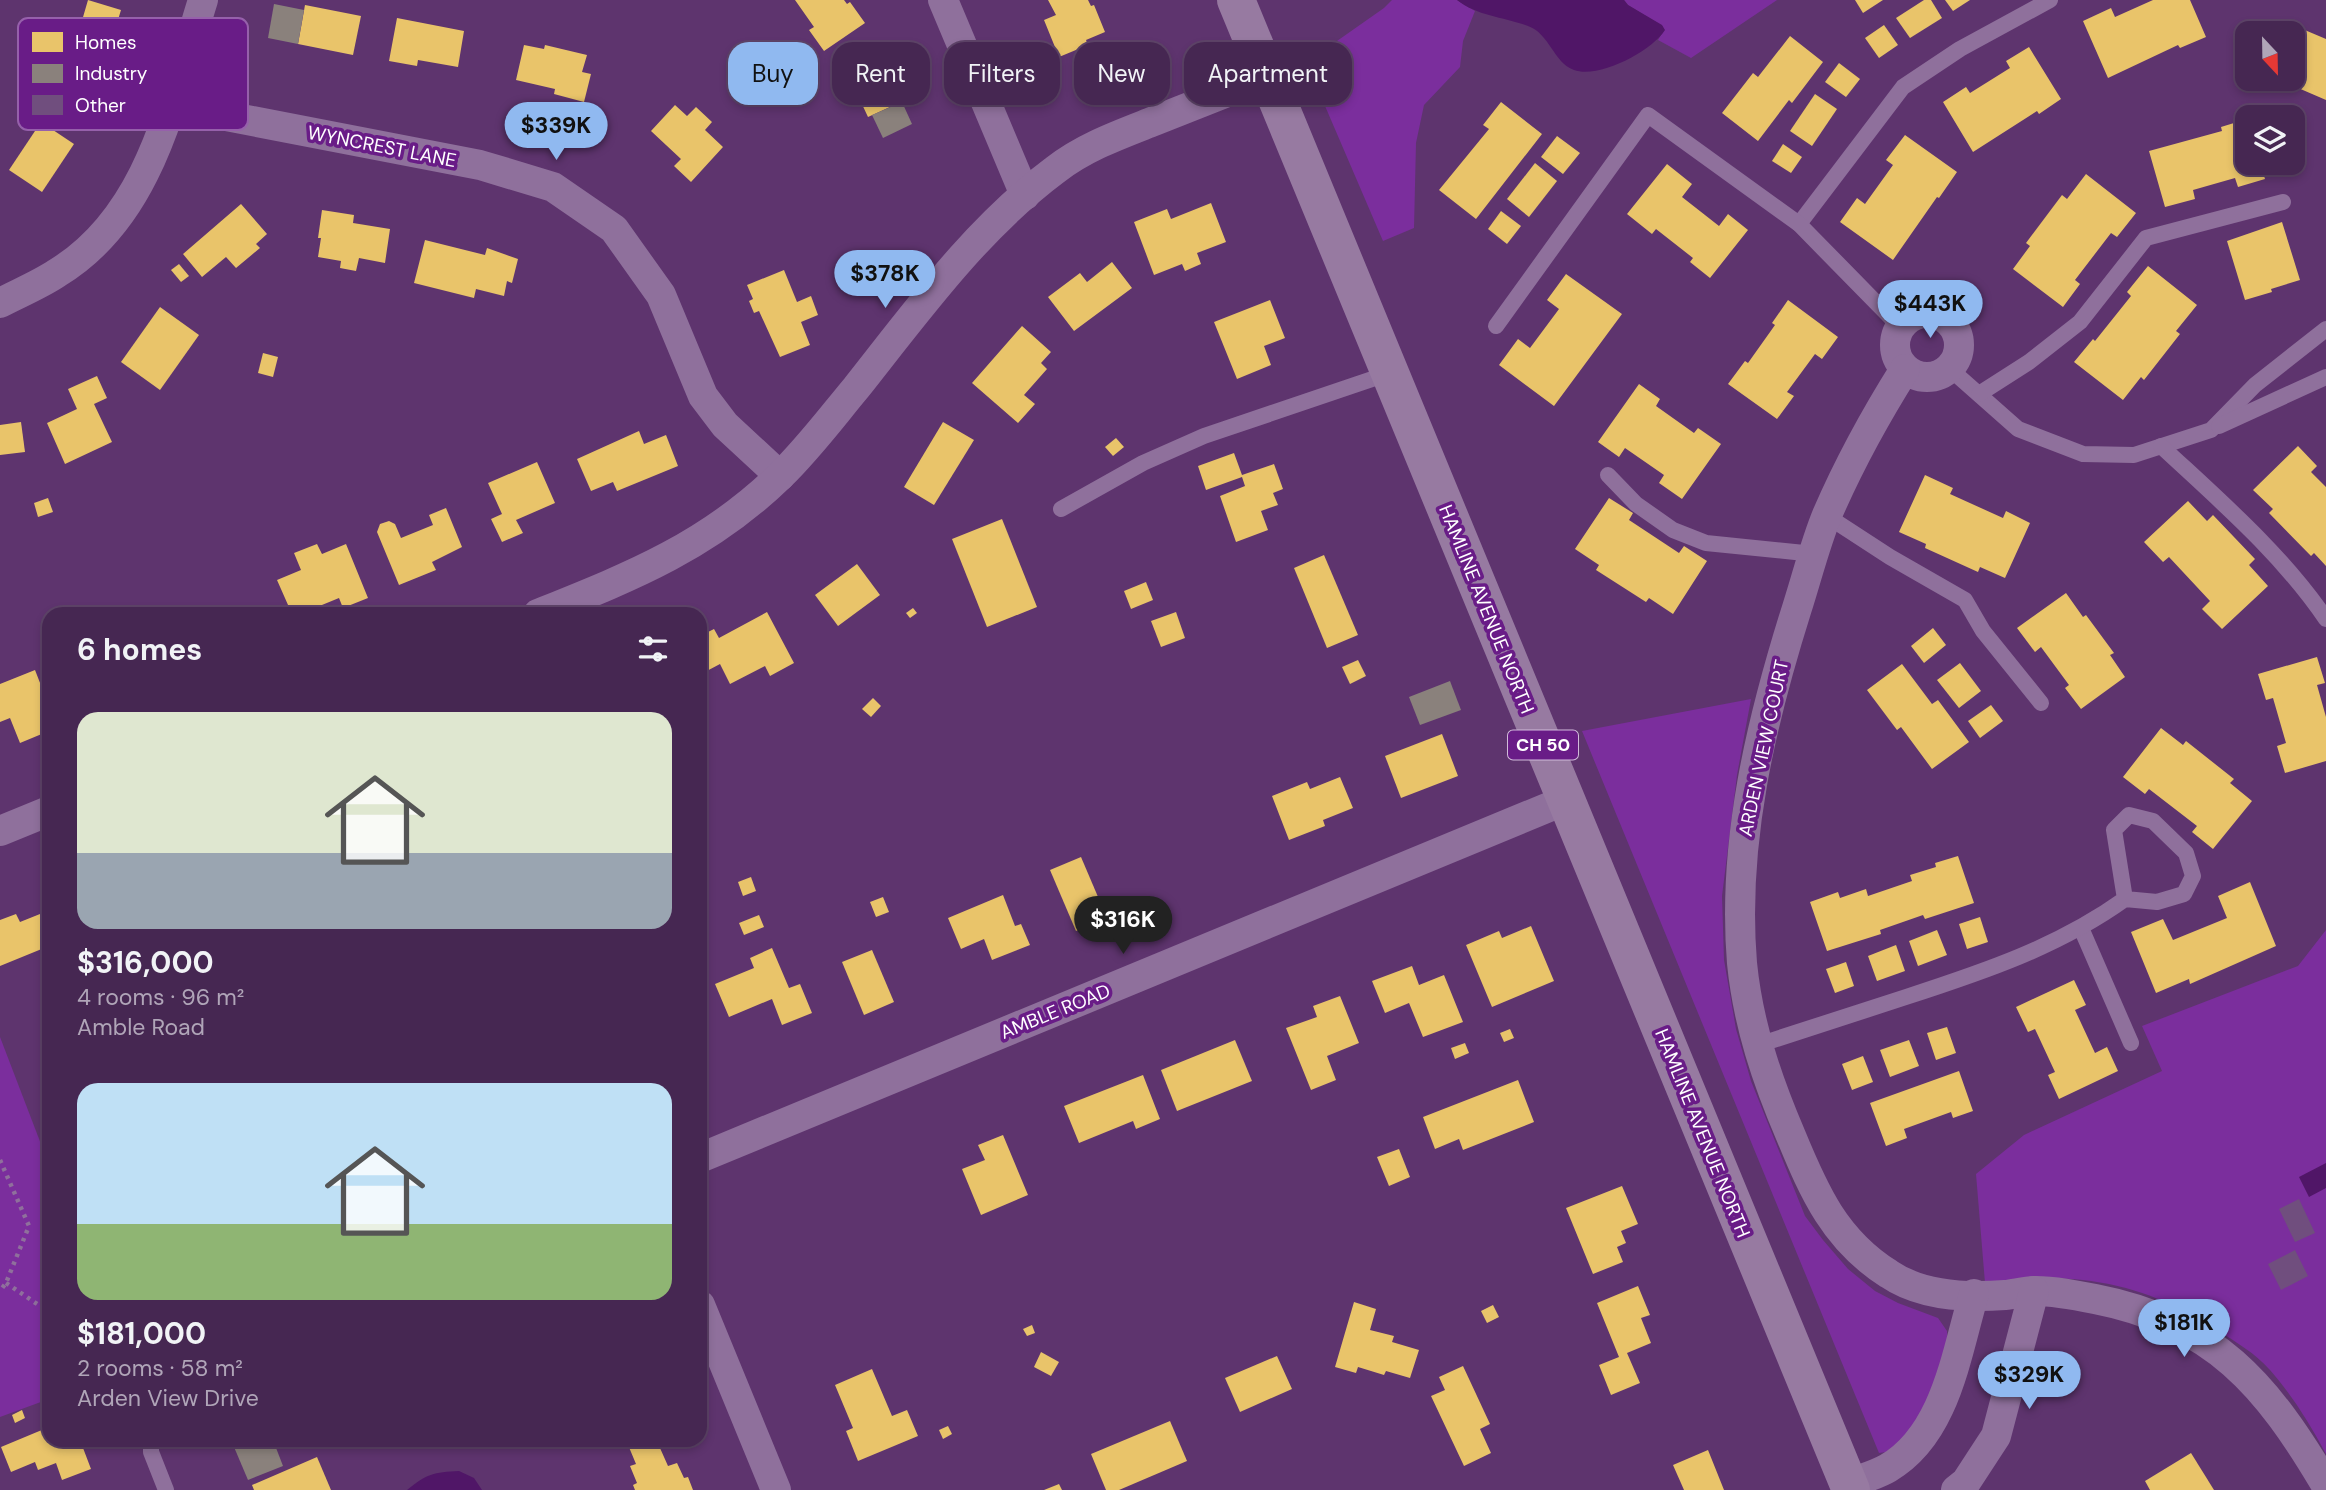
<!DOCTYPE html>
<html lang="en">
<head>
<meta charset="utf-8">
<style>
  body { margin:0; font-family:"DM Sans",sans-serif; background:#50335c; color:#f1f3f6; height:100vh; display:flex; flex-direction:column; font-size:26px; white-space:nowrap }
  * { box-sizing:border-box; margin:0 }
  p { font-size:23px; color:#b0a5b8 }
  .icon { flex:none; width:38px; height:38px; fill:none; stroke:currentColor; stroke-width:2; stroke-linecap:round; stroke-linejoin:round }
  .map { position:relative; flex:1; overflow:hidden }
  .panel { position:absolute; left:42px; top:607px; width:665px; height:840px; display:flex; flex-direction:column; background:#462752; border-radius:21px; box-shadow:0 4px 10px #0003,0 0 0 2px #5e4469 }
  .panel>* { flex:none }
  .hud { position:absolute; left:728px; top:42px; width:665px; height:63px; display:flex; gap:14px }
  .needle { width:46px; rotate:158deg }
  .buttons { position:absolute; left:2235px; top:21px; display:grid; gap:14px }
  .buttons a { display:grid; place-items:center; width:70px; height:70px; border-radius:14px; background:#462752; box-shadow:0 4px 10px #0003,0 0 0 2px #5e4469; font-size:35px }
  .price { position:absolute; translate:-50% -60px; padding:0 16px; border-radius:24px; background:#90b9f0; color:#111; font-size:23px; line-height:46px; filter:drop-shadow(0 2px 4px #0008) }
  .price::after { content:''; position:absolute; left:50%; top:42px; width:21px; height:16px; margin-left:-10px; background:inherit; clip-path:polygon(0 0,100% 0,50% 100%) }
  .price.on { background:#222; color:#fff }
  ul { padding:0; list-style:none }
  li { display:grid; align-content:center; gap:14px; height:371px; padding:0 35px }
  li span { display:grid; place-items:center; height:217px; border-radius:21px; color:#555 }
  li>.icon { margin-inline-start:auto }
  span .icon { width:126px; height:126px; fill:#fffc; stroke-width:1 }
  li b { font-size:30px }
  h2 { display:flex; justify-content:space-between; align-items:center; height:84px; padding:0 35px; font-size:30px }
  .chip { padding:0 24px; border-radius:21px; background:#462752; box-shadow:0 4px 10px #0003,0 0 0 2px #5e4469; font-size:24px; line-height:63px }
  .chip.on { background:#90b9f0; color:#111 }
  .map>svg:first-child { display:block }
</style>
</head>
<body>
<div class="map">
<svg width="2326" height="1490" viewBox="0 0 2326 1490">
  <rect width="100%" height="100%" fill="#5e346e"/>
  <g fill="#7b2e9d">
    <path d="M1392,0H1457L1475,11L1463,41L1460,67L1424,105L1416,143L1414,228L1383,241L1304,57L1327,48L1384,8Z"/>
    <path d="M1624,0H1777L1691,58L1658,40L1664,30L1662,26L1628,5Z"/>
    <path d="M1751,699L1737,775L1722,896L1724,960L1736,1029L1751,1081L1805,1216L1823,1240L1848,1269L1875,1291L1898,1303L1938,1318L1947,1331L1948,1348L1918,1428L1886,1452L1879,1453L1582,731Z"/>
    <path d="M2326,930V1454C2310,1424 2292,1395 2270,1370C2255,1353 2237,1343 2219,1331C2178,1305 2140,1288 2091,1281C2057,1276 2020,1281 1985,1283L1976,1174L2024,1135L2162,1071L2142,1026L2298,966Z"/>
    <path d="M0,1037L49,1165V1399L0,1417Z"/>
  </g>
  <g fill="#501667">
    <path d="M1457,0H1624L1628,5L1662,25L1665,30C1652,51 1599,79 1574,70C1553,62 1550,34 1528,26C1504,17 1477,16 1457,0Z"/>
    <path d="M2326,1163V1188L2309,1197L2299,1177Z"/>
    <path d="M459,1471L474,1478L482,1490H407C426,1474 434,1472 459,1471Z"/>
  </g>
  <g fill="#e9c46a">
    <path d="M88,0L121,10L109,49L114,51L106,77L58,63L63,44L54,42L51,34L54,24L63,18L81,24Z"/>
    <path d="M795,0H844L847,4L850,2L865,23L824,51L809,30L814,27Z"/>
    <path d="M1048,0H1088L1091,6L1094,5L1105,32L1086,40L1088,45L1059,57L1044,20L1056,15Z"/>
    <path d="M1855,0H1883L1863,13Z"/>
    <path d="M1924,0H1931L1942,18L1910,38L1896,18Z"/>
    <path d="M1945,0H1970L1953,11Z"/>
    <path d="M2153,0H2190L2206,37L2180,48L2178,45L2108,78L2083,21L2111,8L2115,17Z"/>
    <path d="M305,5L361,16L353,55L298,44Z"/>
    <path d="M397,18L464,31L458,67L418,60L417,66L389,61Z"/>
    <path d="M1884,25L1898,45L1879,58L1865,38Z"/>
    <path d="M2300,28L2326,39V100L2277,79H2292V45Z"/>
    <path d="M1790,36L1823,62L1792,103L1789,100L1758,141L1722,113L1753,73L1758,77Z"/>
    <path d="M524,45L544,49L545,45L587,55L582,72L591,74L584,102L554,94L555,89L516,80Z"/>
    <path d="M2029,47L2061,99L2039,114L2037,111L1973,152L1943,102L1966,87L1970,93L2010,68L2006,61Z"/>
    <path d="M876,54L886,76L891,73L903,101L868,117L845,68Z"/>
    <path d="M1839,63L1860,79L1846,97L1825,82Z"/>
    <path d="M1815,94L1837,109L1812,146L1790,131Z"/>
    <path d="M1501,102L1542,134L1476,219L1439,190L1489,129L1483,125Z"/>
    <path d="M675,105L687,116L696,107L712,122L705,130L723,147L691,182L674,166L681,159L651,131Z"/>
    <path d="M2247,119V163H2260L2265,179L2238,187L2235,178L2193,190L2195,199L2165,207L2149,151L2222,131L2221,127Z"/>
    <path d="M41,122L74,144L42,192L9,170Z"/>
    <path d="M1905,135L1957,172L1939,198L1937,197L1893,260L1840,222L1857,198L1865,204L1893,165L1886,160Z"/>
    <path d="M1557,136L1580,153L1563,174L1541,157Z"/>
    <path d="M1783,144L1802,157L1791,173L1772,161Z"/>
    <path d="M1535,163L1557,181L1529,217L1507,199Z"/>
    <path d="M1667,164L1692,184L1682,197L1719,226L1728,214L1748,230L1710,278L1690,262L1693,258L1656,229L1652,234L1627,214Z"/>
    <path d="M2086,174L2136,213L2117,237L2111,233L2075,280L2080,284L2063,307L2013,269L2030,246L2026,243L2062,195L2067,199Z"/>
    <path d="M1211,203L1226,242L1197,253L1201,264L1185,271L1182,264L1154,275L1134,222L1167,209L1171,219Z"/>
    <path d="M241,204L267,234L256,244L260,248L236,268L226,257L202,277L183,254Z"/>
    <path d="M322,210L354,215L353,223L390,229L385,263L359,258L356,271L340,268L341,261L318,257L321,238H318Z"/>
    <path d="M1501,211L1521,226L1507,244L1488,229Z"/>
    <path d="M2282,222L2300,280L2271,289L2272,292L2245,300L2227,241Z"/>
    <path d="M425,240L485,255L487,248L518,259L512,283L507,281L504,296L476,289L474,298L414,283Z"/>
    <path d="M1112,262L1132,288L1074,331L1048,297L1080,273L1087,282Z"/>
    <path d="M179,264L189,276L181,282L171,270Z"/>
    <path d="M2148,266L2197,305L2176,331L2180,334L2144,380L2141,377L2123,400L2074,362L2093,339L2095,341L2131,296L2127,292Z"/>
    <path d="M784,270L797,302L811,296L818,315L801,322L810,345L780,357L759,311L754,313L749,301L753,299L747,285Z"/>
    <path d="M1566,274L1622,314L1554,406L1499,365L1518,339L1530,348L1559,309L1547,300Z"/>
    <path d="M1270,300L1285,338L1264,346L1271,365L1237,379L1214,322Z"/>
    <path d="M1788,300L1838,337L1822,359L1815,354L1787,392L1794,396L1777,419L1728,384L1745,361L1748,363L1775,325L1772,323Z"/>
    <path d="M160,307L199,335L160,390L121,362Z"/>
    <path d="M1022,326L1051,352L1041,363L1047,369L1024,395L1035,404L1018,423L972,383Z"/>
    <path d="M263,353L278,357L273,377L258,373Z"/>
    <path d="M97,376L107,398L94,404L112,442L65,464L47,423L77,409L68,389Z"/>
    <path d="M1639,384L1660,399L1656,406L1694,433L1698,428L1721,444L1682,499L1659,483L1664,475L1625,448L1619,457L1598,442Z"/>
    <path d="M21,422L25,452L0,455V425Z"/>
    <path d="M943,422L974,440L934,505L904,487Z"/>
    <path d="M639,431L644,444L666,435L678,466L617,491L613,482L591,491L577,459Z"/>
    <path d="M1116,438L1124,447L1113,456L1105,447Z"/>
    <path d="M2298,446L2317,466L2311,472L2326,487V566L2314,553L2311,556L2269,513L2273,509L2253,490Z"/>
    <path d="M1234,453L1242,475L1274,464L1283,489L1273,493L1278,505L1261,511L1268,530L1236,542L1220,496L1245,486L1242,477L1206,490L1198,466Z"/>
    <path d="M537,462L555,503L516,520L523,533L502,542L491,519L502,514L488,483Z"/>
    <path d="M1925,475L1953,488L1950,494L2003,518L2006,511L2030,523L2005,578L1980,567L1978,572L1925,548L1926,544L1899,532Z"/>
    <path d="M48,498L53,512L38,517L34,503Z"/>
    <path d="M1609,498L1633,513L1629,520L1679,553L1684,546L1707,561L1673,614L1649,598L1646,602L1596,570L1599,565L1575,549Z"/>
    <path d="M2188,501L2207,521L2213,515L2255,559L2249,565L2268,586L2222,629L2202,609L2210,601L2169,557L2163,562L2144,542Z"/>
    <path d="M446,508L462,547L432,562L436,570L399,585L377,532L380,524L389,521L395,524L401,538L433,525L429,515Z"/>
    <path d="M1002,519L1037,607L987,627L952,539Z"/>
    <path d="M317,544L322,554L346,544L368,598L343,608L339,598L300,614H292L277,580L301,570L294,553Z"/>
    <path d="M1324,555L1358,635L1327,648L1294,568Z"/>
    <path d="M857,564L880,595L838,626L815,595Z"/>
    <path d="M1146,582L1153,600L1131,609L1124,591Z"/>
    <path d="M2066,593L2083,617L2086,615L2114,653L2110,655L2125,677L2081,709L2065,688L2069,685L2041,647L2035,652L2017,628Z"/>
    <path d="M209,605L213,614H187Z"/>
    <path d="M254,606L257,614H234Z"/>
    <path d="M913,608L917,613L910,618L906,613Z"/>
    <path d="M767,612L794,663L770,676L765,666L730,684L720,664L703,673L700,667V636L714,629L719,638Z"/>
    <path d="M1176,612L1185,638L1161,647L1151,621Z"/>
    <path d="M1933,628L1946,645L1924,663L1911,646Z"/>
    <path d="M2317,657L2325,683L2317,685L2326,717V761L2285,773L2277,746L2286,743L2273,698L2266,700L2258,674Z"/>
    <path d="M1358,660L1366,676L1350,684L1342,667Z"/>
    <path d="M1960,663L1981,691L1959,708L1937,680Z"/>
    <path d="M1902,664L1932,704L1938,700L1969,742L1932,769L1901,727L1897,730L1867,690Z"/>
    <path d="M35,670L49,706V731L20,743L10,718L0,722V684Z"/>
    <path d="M873,698L881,706L871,717L862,709Z"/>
    <path d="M1991,705L2003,721L1980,738L1968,721Z"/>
    <path d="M2161,728L2183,745L2186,741L2234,779L2230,783L2252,801L2213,849L2192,832L2197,826L2149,789L2145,794L2123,777Z"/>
    <path d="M1442,734L1458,776L1401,798L1385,756Z"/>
    <path d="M1340,777L1353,808L1323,820L1325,826L1289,840L1272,796L1307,782L1310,789Z"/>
    <path d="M1958,856L1974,903L1925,919L1923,915L1880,930L1881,934L1827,951L1810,902L1838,892L1840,898L1866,889L1868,896L1912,881L1910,875L1936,867L1935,863Z"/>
    <path d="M1081,857L1107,918L1076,931L1050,870Z"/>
    <path d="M751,877L756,891L743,896L738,882Z"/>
    <path d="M2250,882L2276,946L2190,984L2189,979L2156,993L2131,932L2163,919L2173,940L2227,918L2218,896Z"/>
    <path d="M1003,895L1015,926L1021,924L1030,945L992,960L984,939L961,949L948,918Z"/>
    <path d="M883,897L889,912L876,917L870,902Z"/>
    <path d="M45,912L49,922V946L0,966V920L16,914L20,922Z"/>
    <path d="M759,915L764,927L744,935L739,923Z"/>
    <path d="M1980,917L1988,942L1967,949L1959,924Z"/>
    <path d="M1531,926L1554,981L1492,1007L1466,945L1499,931L1502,938Z"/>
    <path d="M1937,930L1947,955L1918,966L1909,941Z"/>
    <path d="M1896,945L1905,971L1877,981L1868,956Z"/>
    <path d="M772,948L789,988L800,984L812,1013L782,1025L772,999L729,1017L715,984L754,968L750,958Z"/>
    <path d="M872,950L894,1002L864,1015L842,962Z"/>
    <path d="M1846,962L1854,986L1835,993L1826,969Z"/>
    <path d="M1412,966L1419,985L1444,975L1463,1022L1423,1037L1409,1003L1385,1013L1372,981Z"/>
    <path d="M2074,980L2086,1005L2075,1010L2095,1053L2107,1047L2118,1071L2059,1099L2048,1075L2055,1072L2035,1029L2028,1032L2016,1007Z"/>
    <path d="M1340,996L1359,1043L1327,1056L1336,1080L1311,1090L1286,1028L1317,1017L1313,1006Z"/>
    <path d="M1947,1027L1956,1053L1936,1060L1927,1033Z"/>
    <path d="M1510,1029L1514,1038L1504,1042L1500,1033Z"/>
    <path d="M1235,1040L1252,1081L1177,1111L1161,1070Z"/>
    <path d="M1909,1040L1919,1066L1890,1077L1880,1050Z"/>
    <path d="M1465,1043L1469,1053L1455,1059L1451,1048Z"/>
    <path d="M1863,1056L1873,1082L1852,1090L1842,1064Z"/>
    <path d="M1959,1071L1973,1111L1953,1118L1951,1112L1904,1129L1907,1138L1886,1146L1870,1103Z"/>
    <path d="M1143,1075L1160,1119L1136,1129L1133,1121L1079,1143L1064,1106Z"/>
    <path d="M1518,1080L1534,1122L1463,1150L1459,1139L1435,1149L1423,1117Z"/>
    <path d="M1003,1135L1028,1195L981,1215L962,1169L985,1160L978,1145Z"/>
    <path d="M1399,1149L1410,1177L1389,1186L1377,1157Z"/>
    <path d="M1622,1186L1638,1224L1621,1231L1626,1243L1617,1247L1623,1262L1593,1274L1566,1208Z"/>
    <path d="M1638,1286L1650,1315L1641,1318L1651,1343L1627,1353L1640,1383L1611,1395L1599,1365L1619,1357L1597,1303Z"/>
    <path d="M1354,1302L1376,1309L1370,1330L1394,1336L1392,1342L1419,1350L1410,1378L1386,1371L1384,1375L1358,1367L1356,1373L1335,1367Z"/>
    <path d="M1493,1305L1499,1317L1487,1323L1481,1311Z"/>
    <path d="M1032,1325L1035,1333L1027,1336L1023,1329Z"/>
    <path d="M1041,1352L1059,1362L1051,1376L1034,1367Z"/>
    <path d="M1277,1356L1292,1389L1240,1412L1225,1378Z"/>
    <path d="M1463,1366L1490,1424L1480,1429L1491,1453L1464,1466L1431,1396L1445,1390L1439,1377Z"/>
    <path d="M872,1369L892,1416L907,1410L918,1436L858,1461L846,1431L853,1428L835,1385Z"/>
    <path d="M22,1410L25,1418L15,1423L12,1415Z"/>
    <path d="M1170,1421L1187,1461L1119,1490H1106L1091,1454Z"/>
    <path d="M948,1426L952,1434L943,1439L939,1430Z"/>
    <path d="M49,1427V1440H80L91,1469L62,1480L56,1463L38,1470L35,1462L11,1472L1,1447Z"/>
    <path d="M626,1440H666L667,1445L660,1448L668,1466L677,1463L684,1478L688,1477L693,1490H635L633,1485L637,1483L630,1466L636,1464Z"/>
    <path d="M1708,1450L1724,1490H1684L1673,1465Z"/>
    <path d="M2191,1453L2214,1490H2150L2145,1481Z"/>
    <path d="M317,1457L331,1490H254L252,1485Z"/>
    <path d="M1059,1484L1062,1490H1044Z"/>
  </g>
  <g fill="#8a817c">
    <path d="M274,4L304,10L298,44L268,38Z"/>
    <path d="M902,102L912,124L883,138L872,115Z"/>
    <path d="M1450,681L1461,710L1420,725L1409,697Z"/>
    <path d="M250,1440H273L283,1466L248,1480L234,1447Z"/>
  </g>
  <g fill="#704e7e">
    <path d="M2299,1199L2315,1233L2295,1242L2279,1209Z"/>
    <path d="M2295,1250L2308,1276L2281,1290L2268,1264Z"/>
  </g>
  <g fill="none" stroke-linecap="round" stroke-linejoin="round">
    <g stroke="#8f709c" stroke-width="4.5" stroke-dasharray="3.5 5" stroke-linecap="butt">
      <path d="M0,1160L29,1226L6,1283L0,1291"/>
      <path d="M6,1283L49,1312"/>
    </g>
    <g stroke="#8f709c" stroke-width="16">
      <path d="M1799,224L1903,87L1960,49L2050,0"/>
      <path d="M1496,326L1648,115L1799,224L1900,327"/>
      <path d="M1949,368L2018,429L2083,454L2134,455L2211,430L2255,385L2326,329"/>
      <path d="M1979,394L2029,362L2080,322L2146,238L2283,202"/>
      <path d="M2219,426L2326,377"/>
      <path d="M2161,446C2219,500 2281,553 2326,619"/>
      <path d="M1608,475L1636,504L1673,530L1706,543L1814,554"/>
      <path d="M1061,509L1143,463L1204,436L1390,373"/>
      <path d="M1827,516L1890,557L1965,600L1983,631L2041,703"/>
      <path d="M2081,928L2131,1043"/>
      <path d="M1758,1045C1807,1029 1856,1013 1906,997C1983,972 2058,947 2125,899L2114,830L2129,815L2153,821L2186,853L2193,876L2184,894L2157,902L2125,899"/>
      <path d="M151,1440V1452L166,1490"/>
    </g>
    <g stroke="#8f709c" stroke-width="30">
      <path d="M943,0L1025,195"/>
      <path d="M169,105L480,165L553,187L614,229L661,295L703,396L725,425L780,476"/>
      <path d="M0,303C19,293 39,285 57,273C152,215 172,98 203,0"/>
      <circle cx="1927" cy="345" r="32"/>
      <path d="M1905,369C1876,415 1849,464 1827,515C1815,544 1807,577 1797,608C1761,722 1732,842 1742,963C1748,1024 1767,1080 1791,1136C1814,1192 1835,1240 1889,1274C1921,1296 1967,1298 2005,1295C2015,1294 2025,1291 2035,1291C2055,1291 2075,1295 2095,1299C2214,1322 2267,1385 2326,1485"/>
      <path d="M538,614C630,577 707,547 780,476C808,449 831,418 856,388C917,311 976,229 1055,170C1084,147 1121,134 1154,121C1192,106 1230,91 1268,76"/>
      <path d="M0,831L49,811"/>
      <path d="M700,1158L1566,800"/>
      <path d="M700,1305L776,1490"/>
      <path d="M1848,1484C1861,1479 1876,1475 1888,1468C1946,1434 1956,1354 1974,1294"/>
      <path d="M1956,1490L1966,1482L1996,1436L2034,1291"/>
    </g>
    <path stroke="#977aa1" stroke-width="38" d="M1236,0L1851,1490"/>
  </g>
  <g text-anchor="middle" stroke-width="7" stroke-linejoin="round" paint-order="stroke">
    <rect fill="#691c87" stroke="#d2bbdb" stroke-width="2" x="1508" y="730.5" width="70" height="29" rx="5"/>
    <g font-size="18" font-weight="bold" fill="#fff">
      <text x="1543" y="751">CH 50</text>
    </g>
    <g font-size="19" fill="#fff" stroke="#691c87">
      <text transform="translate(382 146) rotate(11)" y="7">WYNCREST LANE</text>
      <text transform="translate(1487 609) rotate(68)" y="7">HAMLINE AVENUE NORTH</text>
      <text transform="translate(1763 748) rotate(-78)" y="7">ARDEN VIEW COURT</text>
      <text transform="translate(1055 1011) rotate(-22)" y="7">AMBLE ROAD</text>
      <text transform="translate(1703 1133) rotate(68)" y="7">HAMLINE AVENUE NORTH</text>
    </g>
  </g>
  <rect x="18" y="18" width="230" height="112" rx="10" fill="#691c87" stroke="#9660ab" stroke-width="2"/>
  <rect x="32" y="32" width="31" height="20" fill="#e9c46a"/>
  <rect x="32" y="64" width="31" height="19" fill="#8a817c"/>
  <rect x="32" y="95" width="31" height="20" fill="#704e7e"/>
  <g font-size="19" fill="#fff">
    <text x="75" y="49">Homes</text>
    <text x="75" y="80">Industry</text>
    <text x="75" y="112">Other</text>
  </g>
</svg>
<div class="buttons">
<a><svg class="needle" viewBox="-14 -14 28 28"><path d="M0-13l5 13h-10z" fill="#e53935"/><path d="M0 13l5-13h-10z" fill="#b0a5b8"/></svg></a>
<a><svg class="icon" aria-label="layers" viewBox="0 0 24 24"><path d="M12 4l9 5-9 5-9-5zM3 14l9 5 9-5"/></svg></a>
</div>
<b class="price" style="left:556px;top:162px">$339K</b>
<b class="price" style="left:885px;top:310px">$378K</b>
<b class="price" style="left:1930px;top:340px">$443K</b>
<b class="price on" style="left:1123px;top:956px">$316K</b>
<b class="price" style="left:2184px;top:1359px">$181K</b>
<b class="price" style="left:2029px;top:1411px">$329K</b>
<div class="hud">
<a class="chip on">Buy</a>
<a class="chip">Rent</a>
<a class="chip">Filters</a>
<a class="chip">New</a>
<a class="chip">Apartment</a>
</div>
<section class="panel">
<h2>6 homes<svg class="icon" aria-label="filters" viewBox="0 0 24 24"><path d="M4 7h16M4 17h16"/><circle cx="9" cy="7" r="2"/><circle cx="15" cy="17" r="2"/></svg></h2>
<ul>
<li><span style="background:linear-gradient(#dfe7d0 65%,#9aa5b1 0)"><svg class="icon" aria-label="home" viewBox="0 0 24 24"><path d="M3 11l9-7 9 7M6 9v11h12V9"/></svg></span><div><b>$316,000</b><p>4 rooms · 96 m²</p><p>Amble Road</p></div></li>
<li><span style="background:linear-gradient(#bfe0f5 65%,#8fb573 0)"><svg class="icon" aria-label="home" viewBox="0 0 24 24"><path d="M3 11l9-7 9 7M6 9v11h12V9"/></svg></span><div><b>$181,000</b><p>2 rooms · 58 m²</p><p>Arden View Drive</p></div></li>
</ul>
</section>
</div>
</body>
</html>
